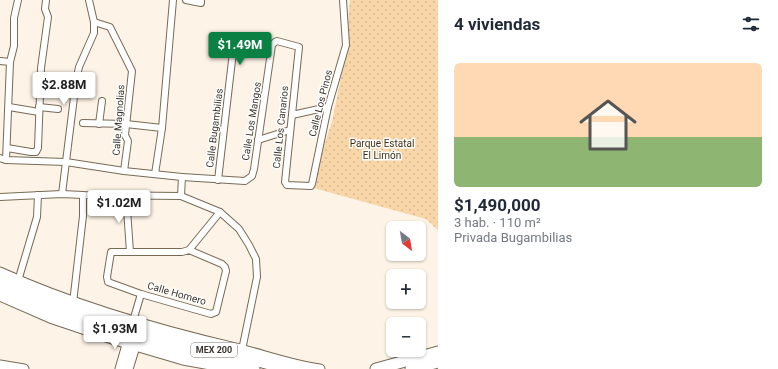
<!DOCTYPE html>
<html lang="es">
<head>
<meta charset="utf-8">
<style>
  body { margin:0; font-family:Roboto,sans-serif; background:#f2f2f3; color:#1f2937; height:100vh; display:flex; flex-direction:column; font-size:15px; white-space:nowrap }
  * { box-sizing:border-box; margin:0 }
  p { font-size:13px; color:#747a83 }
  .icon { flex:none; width:22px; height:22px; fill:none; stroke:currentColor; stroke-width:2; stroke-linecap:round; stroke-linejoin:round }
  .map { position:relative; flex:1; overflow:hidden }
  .sheet { display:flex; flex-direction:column; background:#fff; width:340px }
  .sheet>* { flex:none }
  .needle { width:26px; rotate:149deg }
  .tools { position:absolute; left:386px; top:221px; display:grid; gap:8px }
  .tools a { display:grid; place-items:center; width:40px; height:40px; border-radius:6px; background:#fff; box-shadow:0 1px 3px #0004; font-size:20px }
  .price { position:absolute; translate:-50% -34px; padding:0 9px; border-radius:4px; background:#fff; color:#222; font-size:13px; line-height:26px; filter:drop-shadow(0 1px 2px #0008) }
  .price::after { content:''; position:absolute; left:50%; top:24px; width:12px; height:9px; margin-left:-6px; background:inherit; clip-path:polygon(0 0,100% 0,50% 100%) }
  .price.active { background:#0b8043; color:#fff }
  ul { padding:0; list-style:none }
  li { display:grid; align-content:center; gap:8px; height:212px; padding:0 16px }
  li span { display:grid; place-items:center; height:124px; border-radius:6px; color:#555 }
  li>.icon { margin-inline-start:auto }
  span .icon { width:72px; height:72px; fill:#fffc; stroke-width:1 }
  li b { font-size:17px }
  h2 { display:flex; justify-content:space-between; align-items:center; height:48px; padding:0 16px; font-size:17px }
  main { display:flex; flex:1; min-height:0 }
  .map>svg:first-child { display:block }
</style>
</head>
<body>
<main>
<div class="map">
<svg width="438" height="369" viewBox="0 0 438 369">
  <defs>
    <pattern id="park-dots" width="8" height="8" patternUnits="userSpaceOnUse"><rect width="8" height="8" fill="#f8d6a8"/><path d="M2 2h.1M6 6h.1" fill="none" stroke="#d6b891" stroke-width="1.8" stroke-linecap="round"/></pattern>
  </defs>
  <rect width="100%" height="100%" fill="#fdf3e6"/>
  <path fill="url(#park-dots)" d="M350,0H438V230L426,219L310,187L332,122L344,62Z"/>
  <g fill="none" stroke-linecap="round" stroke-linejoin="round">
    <g stroke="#786a57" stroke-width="8">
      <g id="street">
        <path d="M186,0L201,3V0"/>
        <path d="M94,22L110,27L132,71L125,135L128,141L124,171"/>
        <path d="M0,61L10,62"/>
        <path d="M9,107L39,112"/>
        <path d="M39,107L58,109"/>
        <path d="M292,115L328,107"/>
        <path d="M83,123L126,124L162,128"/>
        <path d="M99,124L102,101"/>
        <path d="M258,140L290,130"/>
        <path d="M7,148L31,152H36L38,148L41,68L48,17L45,9L46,0"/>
        <path d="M0,158L6,160L66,162L124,171L182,177L245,181L252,176L254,169L272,45L275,42L277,41L299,47L285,182L287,185L311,186L312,184L328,107L346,45L343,0"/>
        <path d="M6,160L10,62L14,46V18L18,0"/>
        <path d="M155,174L162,128L173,0"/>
        <path d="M218,180L233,52"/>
        <path d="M62,194L76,81L79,67L94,33V22L89,0"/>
        <path d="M126,195L130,252"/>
        <path d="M181,196L182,177"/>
        <path d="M0,197L62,194L83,195L181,196L220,212L239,229L249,245L256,259L257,277L242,350"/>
        <path d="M189,250L222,264L225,267L226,271L216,312L211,314L141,294L108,282L107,277L111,252H182Z"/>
        <path d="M189,250L220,212"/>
        <path d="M18,281L37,217L38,195"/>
        <path d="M73,303L83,216V195"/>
        <path d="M133,321L141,294"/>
      </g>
    </g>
    <g stroke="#786a57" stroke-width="11">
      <g id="secondary">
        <path d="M0,272C77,307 158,330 240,349C267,356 292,365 320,369"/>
        <path d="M0,296L50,318L115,340L183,360L232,369"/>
        <path d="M0,365L24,369"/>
        <path d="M120,369L129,338"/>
        <path d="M128,369L137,340"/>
      </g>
    </g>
    <g stroke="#786a57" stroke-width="13">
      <g id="highway">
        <path d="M0,280L72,311L132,328L233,354L277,366L297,369"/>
        <path d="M0,289L43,309L118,334L254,369"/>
        <path d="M376,369L438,352"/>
        <path d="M411,369L438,362"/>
      </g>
    </g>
    <use href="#street" stroke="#fff" stroke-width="6"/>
    <use href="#secondary" stroke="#fff" stroke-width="9"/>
    <use href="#highway" stroke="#fff" stroke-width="11"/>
  </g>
  <g text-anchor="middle" stroke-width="3" stroke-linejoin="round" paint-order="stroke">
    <rect fill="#fff" stroke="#76716b" stroke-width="1" x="191" y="343" width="46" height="14" rx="3"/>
    <g font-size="9" font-weight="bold" fill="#3b342c">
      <text x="214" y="353">MEX 200</text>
    </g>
    <g font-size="10" fill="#3b342c" stroke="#fff">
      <text transform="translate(320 103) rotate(-76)" y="4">Calle Los Pinos</text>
      <text transform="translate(118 120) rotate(-86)" y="4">Calle Magnolias</text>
      <text transform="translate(251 121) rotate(-81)" y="4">Calle Los Mangos</text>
      <text transform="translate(280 127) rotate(-84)" y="4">Calle Los Canarios</text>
      <text transform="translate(214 128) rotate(-83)" y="4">Calle Bugambilias</text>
      <text transform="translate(177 293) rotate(16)" y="4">Calle Homero</text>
    </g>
    <g font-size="10" fill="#412d0e" stroke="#fff">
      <text x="382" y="147">Parque Estatal<tspan x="382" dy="12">El Limón</tspan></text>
    </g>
  </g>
</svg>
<div class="tools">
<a><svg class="needle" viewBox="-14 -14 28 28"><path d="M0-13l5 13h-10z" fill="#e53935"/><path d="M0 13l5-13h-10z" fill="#747a83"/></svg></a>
<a>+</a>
<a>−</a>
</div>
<b class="price active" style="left:240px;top:66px">$1.49M</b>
<b class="price" style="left:64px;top:106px">$2.88M</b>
<b class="price" style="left:119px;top:224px">$1.02M</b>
<b class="price" style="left:115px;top:350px">$1.93M</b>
</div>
<section class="sheet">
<h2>4 viviendas<svg class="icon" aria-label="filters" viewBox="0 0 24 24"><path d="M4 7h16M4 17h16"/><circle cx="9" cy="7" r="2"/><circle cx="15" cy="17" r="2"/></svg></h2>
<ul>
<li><span style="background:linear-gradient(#ffd9b3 60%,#8fb573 0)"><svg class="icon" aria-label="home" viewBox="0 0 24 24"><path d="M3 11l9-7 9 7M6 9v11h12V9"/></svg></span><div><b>$1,490,000</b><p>3 hab. · 110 m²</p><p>Privada Bugambilias</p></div></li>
</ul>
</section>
</main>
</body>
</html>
